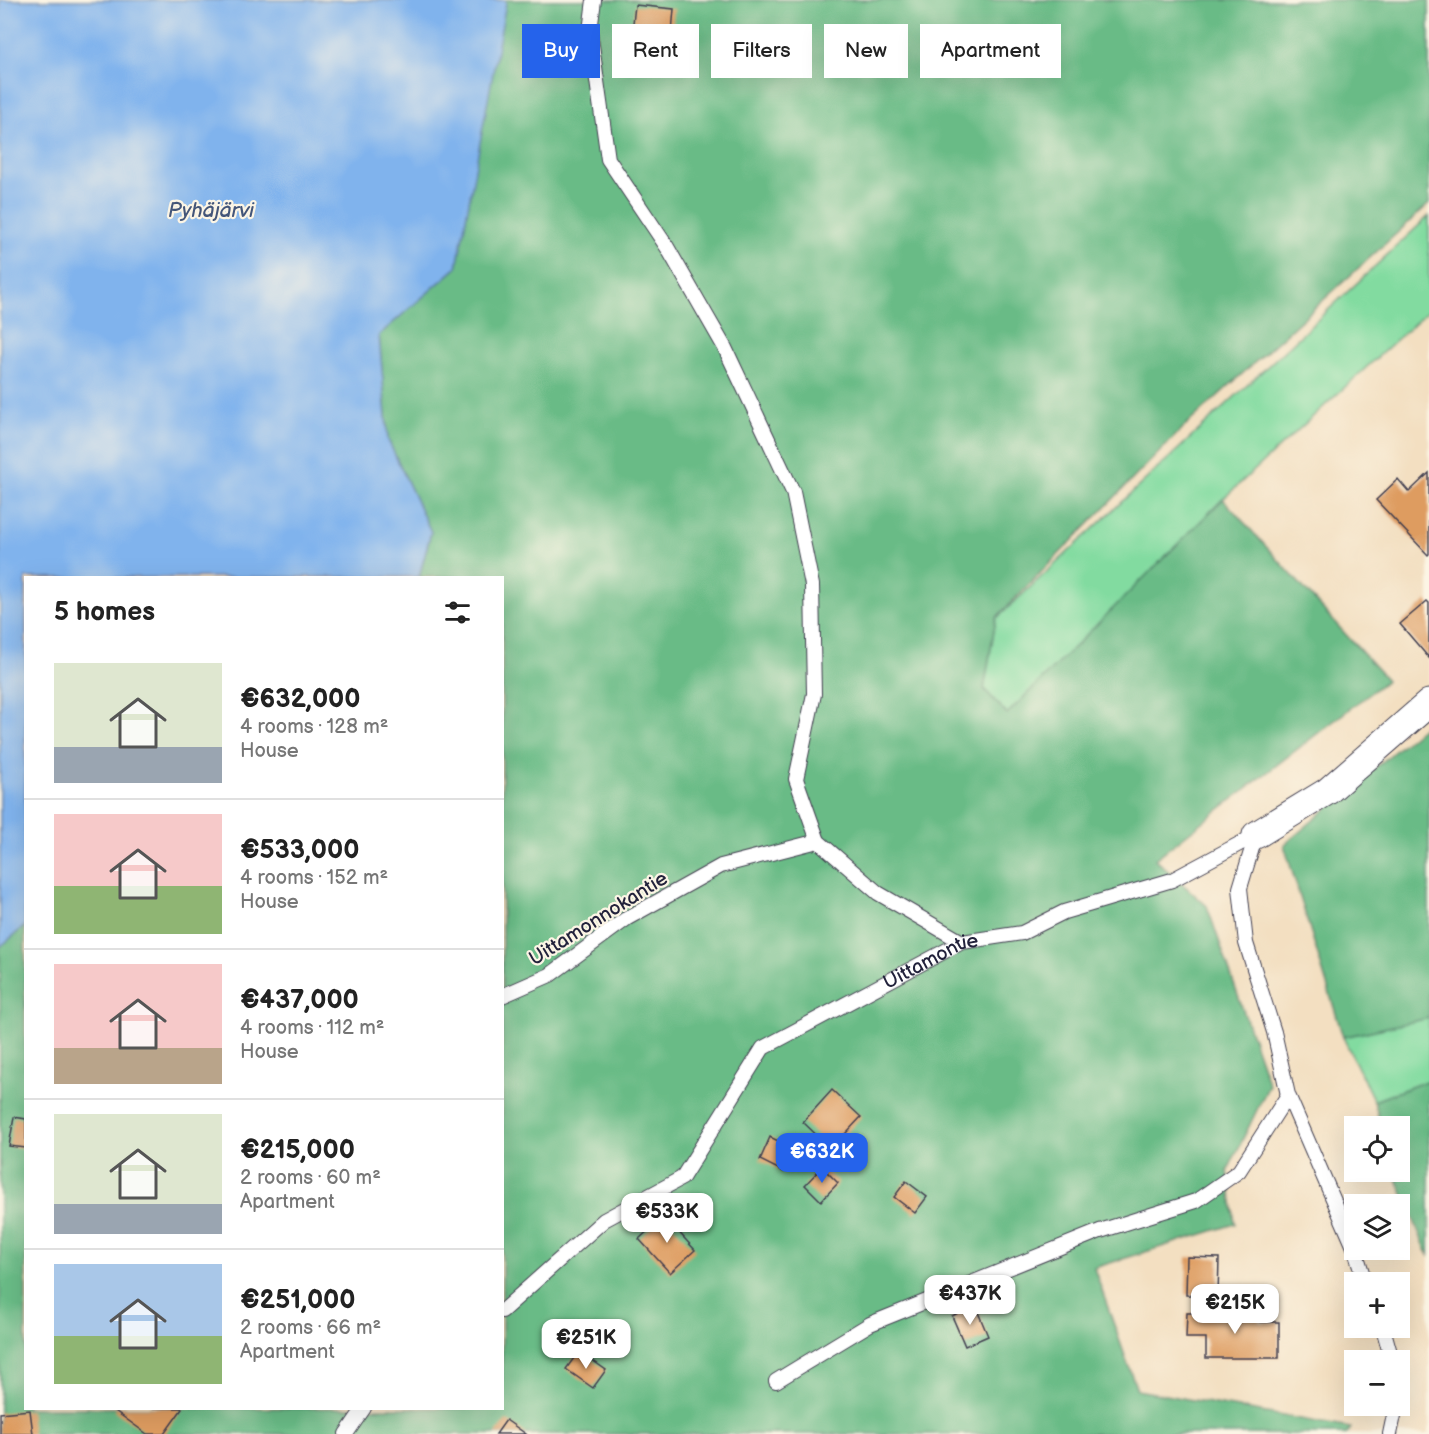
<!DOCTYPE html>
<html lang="en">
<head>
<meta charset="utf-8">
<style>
  body { margin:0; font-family:"Balsamiq Sans",sans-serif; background:#f6f6f6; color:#222; height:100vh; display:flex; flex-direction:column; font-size:22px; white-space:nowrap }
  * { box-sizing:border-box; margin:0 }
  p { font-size:20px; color:#767676 }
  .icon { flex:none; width:33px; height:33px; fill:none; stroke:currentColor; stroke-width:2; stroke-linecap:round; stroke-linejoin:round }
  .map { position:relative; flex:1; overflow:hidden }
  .panel { position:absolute; left:24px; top:576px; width:480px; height:834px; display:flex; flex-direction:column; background:#fff; border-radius:0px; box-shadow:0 6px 24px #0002 }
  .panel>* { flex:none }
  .hud { position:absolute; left:522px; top:24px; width:570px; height:54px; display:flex; gap:12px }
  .fabs { position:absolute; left:1344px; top:1116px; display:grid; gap:12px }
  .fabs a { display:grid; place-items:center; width:66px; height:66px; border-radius:0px; background:#fff; box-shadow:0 6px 24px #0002; font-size:30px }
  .price { position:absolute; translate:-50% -51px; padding:0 14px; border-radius:12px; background:#fff; color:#222; font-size:20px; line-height:39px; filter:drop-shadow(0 2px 3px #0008) }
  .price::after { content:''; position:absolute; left:50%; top:36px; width:18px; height:14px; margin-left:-9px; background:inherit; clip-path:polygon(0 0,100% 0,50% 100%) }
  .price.on { background:#2563eb; color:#fff }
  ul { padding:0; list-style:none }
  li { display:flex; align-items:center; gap:18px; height:150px; padding:0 30px }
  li+li { border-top:2px solid #e0e0e0 }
  li span { display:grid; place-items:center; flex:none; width:168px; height:120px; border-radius:0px; color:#555 }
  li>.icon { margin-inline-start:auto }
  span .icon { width:72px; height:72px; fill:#fffc; stroke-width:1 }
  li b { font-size:26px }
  h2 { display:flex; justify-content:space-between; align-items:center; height:72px; padding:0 30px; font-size:26px }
  .chip { padding:0 21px; border-radius:0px; background:#fff; box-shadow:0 6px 24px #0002; font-size:21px; line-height:54px }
  .chip.on { background:#2563eb; color:#fff }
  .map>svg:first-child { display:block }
</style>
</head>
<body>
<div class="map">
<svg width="1429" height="1434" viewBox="0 0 1429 1434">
  <rect width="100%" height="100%" fill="#fcf5e5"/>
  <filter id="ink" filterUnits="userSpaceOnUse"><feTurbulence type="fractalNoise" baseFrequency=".0167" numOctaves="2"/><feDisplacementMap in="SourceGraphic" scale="12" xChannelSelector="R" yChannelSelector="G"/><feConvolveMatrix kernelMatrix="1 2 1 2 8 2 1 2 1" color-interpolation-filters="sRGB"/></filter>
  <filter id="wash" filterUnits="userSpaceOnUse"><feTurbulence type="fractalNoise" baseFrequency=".008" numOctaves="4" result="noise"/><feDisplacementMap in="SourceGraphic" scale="24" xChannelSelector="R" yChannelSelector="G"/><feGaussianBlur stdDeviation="1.35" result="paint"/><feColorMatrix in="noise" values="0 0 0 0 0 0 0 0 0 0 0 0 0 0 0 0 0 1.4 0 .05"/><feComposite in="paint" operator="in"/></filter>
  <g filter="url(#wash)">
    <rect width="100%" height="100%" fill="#f3dfc1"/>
    <g fill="#82dba0" stroke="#527e6e" stroke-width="1.5">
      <path d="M1429,216V310L1223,499L1007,714L984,689L996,619Z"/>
      <path d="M1429,1018V1080L1374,1101L1343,1037Z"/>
    </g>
    <g fill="#69bb86" stroke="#466e60" stroke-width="1.5">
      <path d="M505,0H1429V204L1186,425L996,618L984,689L1007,714L1223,499L1387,680L1155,859L1207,906L1269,1085L1228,1170L1235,1224L1094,1268L1137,1390L1351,1428L1347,1434H0V947L25,926L26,1408H502V578L419,577L431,532L388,440L379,335L457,267Z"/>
      <path d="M1429,722V1018L1343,1037L1284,845Z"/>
      <path d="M1429,1080V1257L1394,1172H1400V1126H1381L1374,1101Z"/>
    </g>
    <path fill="#80b3ed" stroke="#516a94" stroke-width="1.5" d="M0,0H505L506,3L457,267L379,335L388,440L431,532L419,577L26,578L25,926L0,947Z"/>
    <g id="blocks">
      <g fill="#de9c61">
        <path d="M635,5L674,9L670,55L630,51Z"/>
        <path d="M1429,473V554L1428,555L1376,500L1398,479L1409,492Z"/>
        <path d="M1427,601L1429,603V658L1400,624Z"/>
        <path d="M832,1090L861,1117L831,1149L803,1122Z"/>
        <path d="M14,1117L26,1119V1148L9,1146Z"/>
        <path d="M770,1137L795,1149L784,1172L760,1160Z"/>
        <path d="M822,1167L838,1183L821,1201L805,1185Z"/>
        <path d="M906,1181L927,1197L915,1213L894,1197Z"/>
        <path d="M664,1216L695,1250L670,1273L639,1239Z"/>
        <path d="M1187,1257L1219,1258L1218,1296L1186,1295Z"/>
        <path d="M975,1305L988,1336L965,1346L952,1316Z"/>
        <path d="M1187,1313H1260V1322H1279V1358H1206V1338H1186Z"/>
        <path d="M579,1351L606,1370L593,1388L566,1369Z"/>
        <path d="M116,1408H181L182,1409L164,1434H147L115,1411Z"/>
        <path d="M30,1410L33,1434H0V1413Z"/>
        <path d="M506,1420L526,1434H496Z"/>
      </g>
    </g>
  </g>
  <g filter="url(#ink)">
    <use href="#blocks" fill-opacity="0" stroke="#413e4f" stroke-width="1.5"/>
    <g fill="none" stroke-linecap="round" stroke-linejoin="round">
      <g stroke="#413e4f" stroke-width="16">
        <g id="lane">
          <path d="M594,0L590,31L608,159L667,247L725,348L793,492L812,585L814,694L796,779L818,841L878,893L962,942"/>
          <path d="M1256,835L1240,888L1246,943L1274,1032L1288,1095L1354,1247"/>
          <path d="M502,996L550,975L626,919L721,866L818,841"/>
          <path d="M1355,1250L1365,1282"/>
          <path id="s1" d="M502,1311L604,1220L682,1178L763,1048L962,942L1022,933L1064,912L1172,880L1256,835"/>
          <path d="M1383,1328L1392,1360"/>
          <path d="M776,1381L870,1324L1100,1231L1196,1201L1239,1171L1288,1095"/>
          <path d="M346,1434L364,1408"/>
          <path d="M1390,1434L1396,1406"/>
        </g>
      </g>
      <g stroke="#413e4f" stroke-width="29">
        <path id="street" d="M1256,835L1328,791L1429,703"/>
      </g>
      <use href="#lane" stroke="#fff" stroke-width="14"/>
      <use href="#street" stroke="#fff" stroke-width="27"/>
    </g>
  </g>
  <g text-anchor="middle" stroke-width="4.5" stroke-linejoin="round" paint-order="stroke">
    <g font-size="20" fill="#22223b" stroke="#fcf5e5">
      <text transform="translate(598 918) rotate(-32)" y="7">Uittamonnokantie</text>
      <text dy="7" stroke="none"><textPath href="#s1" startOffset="568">Uittamontie</textPath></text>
    </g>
    <g font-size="21" font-style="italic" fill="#435579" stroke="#fcf5e5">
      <text x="211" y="217">Pyhäjärvi</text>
    </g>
  </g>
</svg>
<div class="fabs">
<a><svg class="icon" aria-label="locate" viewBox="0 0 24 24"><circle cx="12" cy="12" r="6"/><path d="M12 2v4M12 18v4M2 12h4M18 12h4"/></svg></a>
<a><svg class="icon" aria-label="layers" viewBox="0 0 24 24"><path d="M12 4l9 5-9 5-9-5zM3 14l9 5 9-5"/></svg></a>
<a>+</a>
<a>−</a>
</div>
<b class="price on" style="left:822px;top:1184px">€632K</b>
<b class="price" style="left:667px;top:1244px">€533K</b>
<b class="price" style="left:970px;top:1326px">€437K</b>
<b class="price" style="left:1235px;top:1335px">€215K</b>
<b class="price" style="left:586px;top:1370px">€251K</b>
<div class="hud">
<a class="chip on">Buy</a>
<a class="chip">Rent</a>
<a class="chip">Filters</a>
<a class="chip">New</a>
<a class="chip">Apartment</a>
</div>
<section class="panel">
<h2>5 homes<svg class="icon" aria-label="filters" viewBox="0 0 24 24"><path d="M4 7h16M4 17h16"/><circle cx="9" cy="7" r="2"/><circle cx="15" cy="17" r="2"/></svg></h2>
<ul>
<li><span style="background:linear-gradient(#dfe7d0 70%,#9aa5b1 0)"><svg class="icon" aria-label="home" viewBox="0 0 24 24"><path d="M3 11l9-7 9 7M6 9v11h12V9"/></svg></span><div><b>€632,000</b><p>4 rooms · 128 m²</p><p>House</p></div></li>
<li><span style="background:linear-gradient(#f6c9c9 60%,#8fb573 0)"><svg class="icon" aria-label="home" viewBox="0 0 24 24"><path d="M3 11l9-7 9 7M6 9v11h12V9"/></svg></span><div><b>€533,000</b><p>4 rooms · 152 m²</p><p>House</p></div></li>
<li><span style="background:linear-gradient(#f6c9c9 70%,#b9a48a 0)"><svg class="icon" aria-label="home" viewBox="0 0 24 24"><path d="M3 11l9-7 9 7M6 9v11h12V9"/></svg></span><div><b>€437,000</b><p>4 rooms · 112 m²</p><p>House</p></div></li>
<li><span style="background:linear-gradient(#dfe7d0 75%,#9aa5b1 0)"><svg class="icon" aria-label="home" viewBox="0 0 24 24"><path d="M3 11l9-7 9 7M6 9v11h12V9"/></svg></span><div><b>€215,000</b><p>2 rooms · 60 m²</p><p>Apartment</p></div></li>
<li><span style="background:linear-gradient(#a9c7e8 60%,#8fb573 0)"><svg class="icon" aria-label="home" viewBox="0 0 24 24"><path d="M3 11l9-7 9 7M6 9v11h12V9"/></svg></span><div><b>€251,000</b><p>2 rooms · 66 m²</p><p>Apartment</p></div></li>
</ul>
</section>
</div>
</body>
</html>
